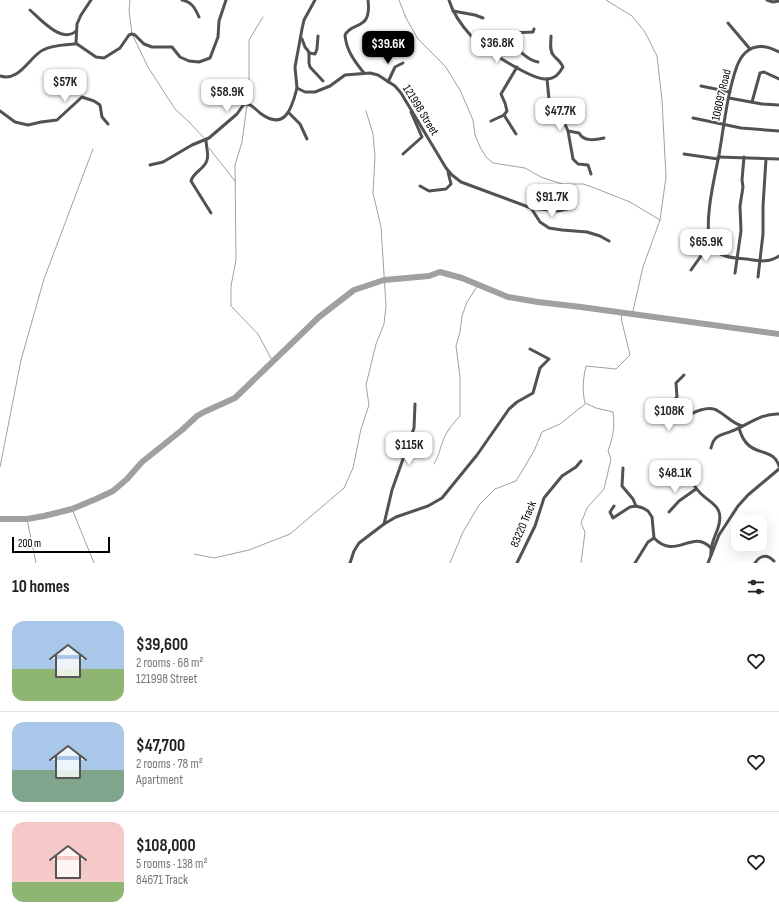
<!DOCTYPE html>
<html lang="en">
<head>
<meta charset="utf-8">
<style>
  body { margin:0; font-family:"Sofia Sans Condensed",sans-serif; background:#f6f6f6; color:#202124; height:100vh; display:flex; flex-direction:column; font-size:15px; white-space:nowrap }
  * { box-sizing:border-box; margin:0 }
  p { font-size:13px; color:#757577 }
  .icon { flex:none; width:22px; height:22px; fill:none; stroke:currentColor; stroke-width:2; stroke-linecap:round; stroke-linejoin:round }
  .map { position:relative; height:563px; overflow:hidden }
  .drawer { display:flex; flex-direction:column; background:#fff; flex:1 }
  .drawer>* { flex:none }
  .buttons { position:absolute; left:731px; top:515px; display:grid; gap:8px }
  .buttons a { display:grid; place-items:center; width:36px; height:36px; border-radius:8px; background:#fff; box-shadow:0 4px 16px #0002; font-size:20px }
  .scale { position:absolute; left:12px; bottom:10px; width:98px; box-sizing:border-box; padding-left:4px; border:2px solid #000; border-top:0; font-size:11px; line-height:14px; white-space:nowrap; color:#000; -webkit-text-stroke:3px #fff; paint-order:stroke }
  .price { position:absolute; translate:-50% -34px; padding:0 9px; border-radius:8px; background:#fff; color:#222; font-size:13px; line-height:26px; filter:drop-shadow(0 1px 2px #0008) }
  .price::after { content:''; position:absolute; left:50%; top:24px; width:12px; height:9px; margin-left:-6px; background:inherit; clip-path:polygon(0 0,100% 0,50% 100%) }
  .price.active { background:#000; color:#fff }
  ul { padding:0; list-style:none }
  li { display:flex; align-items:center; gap:12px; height:100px; padding:0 12px }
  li+li { border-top:1px solid #e0e0e0 }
  li span { display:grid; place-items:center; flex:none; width:112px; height:80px; border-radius:12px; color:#555 }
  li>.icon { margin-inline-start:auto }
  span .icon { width:48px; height:48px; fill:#fffc; stroke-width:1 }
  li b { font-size:17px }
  h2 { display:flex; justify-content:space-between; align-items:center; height:48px; padding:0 12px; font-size:17px }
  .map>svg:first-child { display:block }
</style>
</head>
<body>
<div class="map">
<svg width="779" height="563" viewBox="0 0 779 563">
  <rect width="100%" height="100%" fill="#fff"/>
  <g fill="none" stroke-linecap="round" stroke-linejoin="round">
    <g stroke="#a0a0a0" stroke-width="1">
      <path d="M130,0L129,11L132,33"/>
      <path d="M399,0L406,18L418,39L445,66L460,90L473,120L475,135L480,147L486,157L493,163L525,168L541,177L562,184H583L592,187L630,202L660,220"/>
      <path d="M606,0L632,16L645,32L657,56L662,100L666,177L660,220L643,267L632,315"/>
      <path d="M133,36L148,67L175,109L189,122L205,139"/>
      <path d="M247,102L249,79V40L263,17"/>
      <path d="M247,105L242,142L235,165L236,260L231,286V306L258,334L273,362"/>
      <path d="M209,148L235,181"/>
      <path d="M434,464C440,454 441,443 446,434C450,427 455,421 460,416V377L456,346L460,332L462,316L467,302L478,285"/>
      <path d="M0,467L21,360L44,279L93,149"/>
      <path d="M72,509L94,563"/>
      <path d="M27,519L36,563"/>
      <path d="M194,554L214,558L249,550L290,534L344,488L353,468L361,429L369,405L366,385L376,344L384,324L386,306L381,227L373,193L375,156L373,134L366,111"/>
      <path d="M450,563L463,532L479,505L495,489L516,481L534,451L542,432L560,424L585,404"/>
      <path d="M581,563L585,532L581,523L587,508L604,489L611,459L608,451C613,437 615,427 613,412L596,408L585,403C582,390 583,379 586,366L616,369L630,355L622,322L621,313"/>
    </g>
    <path stroke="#a0a0a0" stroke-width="6" d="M0,519H27L44,516L72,509L96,499L113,491L127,479L142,462L182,430L197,416L204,412L235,398L319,317L354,290L384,280L429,276L440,272L462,278L508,297L538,302L581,307L779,334"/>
    <g stroke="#525252" stroke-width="3">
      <path d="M182,0C192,2 195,8 199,17"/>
      <path d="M315,0L304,20L302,29L295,67L297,88L305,92H315L330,86L345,75L370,73L378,75L395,86L401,93L446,168L452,175L461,182L531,208L540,222L549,228L562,230L587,232L600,236L609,241"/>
      <path d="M449,0C453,14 462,26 472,37C482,48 532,80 546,79C555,79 559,74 563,67C561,62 558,60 554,56C549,51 551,43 551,36"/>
      <path d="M767,0L773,2L779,1"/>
      <path d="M30,10C40,19 62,44 76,31"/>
      <path d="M453,11L475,15L483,18"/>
      <path d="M728,23L750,49"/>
      <path d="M505,35C514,44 525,60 538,62"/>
      <path d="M302,39L305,47L309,52V63L310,67L323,81"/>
      <path d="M76,43L77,24L81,15L91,0"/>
      <path d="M478,43L500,38L510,33L533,32L534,29"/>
      <path d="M779,52C768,46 755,43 745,53C742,56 739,61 737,66C727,94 724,126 719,155C715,175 702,228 712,245C718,258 735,258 747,259C759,261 769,263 779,256"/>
      <path d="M309,53L315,54L317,49L318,36"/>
      <path d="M364,73C355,62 346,50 345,35C351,21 372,32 368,0"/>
      <path d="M0,76C20,82 29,57 43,50C52,45 64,45 74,44H77L96,57L104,58L120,48L129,35L132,34L135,35L144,44L152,47H172L180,57L189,61L199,62L210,58L218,37L219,21L226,0"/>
      <path d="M547,79L549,99L559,110L568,131L573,159L578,164L588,165L591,174"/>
      <path d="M388,82L395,67L403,63"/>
      <path d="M701,86L730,92"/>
      <path d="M729,98L762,104L779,105"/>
      <path d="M752,102L760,73L764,72L779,79"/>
      <path d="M0,111L15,122L28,125L41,122L57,120L82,97L94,101L100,105L102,117L108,124"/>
      <path d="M289,113L300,124L307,139"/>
      <path d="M504,115L516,134"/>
      <path d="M693,118L741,128L779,131"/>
      <path d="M491,121L504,115L507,111L505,103L501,94L517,67"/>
      <path d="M568,131L579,133C584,142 595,140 604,138"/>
      <path d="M206,140C206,147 209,154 207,160C205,169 193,172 191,181L211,213"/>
      <path d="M403,154L422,137L411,112"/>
      <path d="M684,154L718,159"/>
      <path d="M718,157L779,159"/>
      <path d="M150,165L163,162L192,145L209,138L237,114L244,104C251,103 255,109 260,113C285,132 292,108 297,88"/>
      <path d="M420,186L429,191L446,189L451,184L448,172"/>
      <path d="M531,208L558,211L572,208"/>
      <path d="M687,239L703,254"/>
      <path d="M691,270L706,249L711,245"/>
      <path d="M735,273L741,231L740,206L743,187L742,180L744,157"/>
      <path d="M758,277L763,234V206L766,159"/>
      <path d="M684,375L676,383L677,397L664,410L666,423L671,424C683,419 706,402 718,411C727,416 732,423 742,426"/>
      <path d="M739,428C748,461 772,444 779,466"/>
      <path d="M711,448C712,445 712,442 715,439C719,434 726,434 732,431C748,425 761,413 779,414"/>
      <path d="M623,468L622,486L633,499L636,506"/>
      <path d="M675,473L685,474L691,477C693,480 693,484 696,488C707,504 726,503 718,528C715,537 710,544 711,555"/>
      <path d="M614,506L610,512L613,518L630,507L636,506L643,508L648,511L652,517L654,538C676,561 692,528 711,548"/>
      <path d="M669,512L679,501L696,489"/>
      <path d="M384,524L392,490L414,428L415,404"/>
      <path d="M350,563L354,551L359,543L384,524L396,517L428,506L442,498L477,455L509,409L517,402L533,393L540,368L549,359L530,349"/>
      <path d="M517,563L535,526L544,498L562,476L576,467L581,461"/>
      <path d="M635,563L648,542L654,538"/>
      <path d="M708,563L719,535L738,506L748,495L779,469"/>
      <path d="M755,563C760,555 767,554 774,561"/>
    </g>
  </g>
  <g text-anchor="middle" stroke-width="3" stroke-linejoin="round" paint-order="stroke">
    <g font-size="12" fill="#000" stroke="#fff">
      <text transform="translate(721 95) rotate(-77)" y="4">108097 Road</text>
      <text transform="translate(421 110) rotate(58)" y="4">121998 Street</text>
      <text transform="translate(523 524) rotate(-67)" y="4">83220 Track</text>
    </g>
  </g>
</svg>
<div class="buttons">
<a><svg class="icon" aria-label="layers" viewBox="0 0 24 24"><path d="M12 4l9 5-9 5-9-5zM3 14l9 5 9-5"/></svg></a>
</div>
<div class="scale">200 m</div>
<b class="price" style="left:497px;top:64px">$36.8K</b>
<b class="price active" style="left:388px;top:65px">$39.6K</b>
<b class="price" style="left:65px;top:103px">$57K</b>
<b class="price" style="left:227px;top:113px">$58.9K</b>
<b class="price" style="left:560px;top:132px">$47.7K</b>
<b class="price" style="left:552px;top:218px">$91.7K</b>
<b class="price" style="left:706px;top:263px">$65.9K</b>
<b class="price" style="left:669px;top:432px">$108K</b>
<b class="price" style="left:409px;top:466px">$115K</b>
<b class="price" style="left:675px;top:494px">$48.1K</b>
</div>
<section class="drawer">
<h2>10 homes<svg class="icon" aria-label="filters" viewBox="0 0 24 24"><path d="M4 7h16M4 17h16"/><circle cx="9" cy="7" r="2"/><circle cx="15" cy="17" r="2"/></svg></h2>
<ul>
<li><span style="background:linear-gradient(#a9c7e8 60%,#8fb573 0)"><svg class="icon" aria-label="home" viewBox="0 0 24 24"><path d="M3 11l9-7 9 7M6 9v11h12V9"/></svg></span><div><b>$39,600</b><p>2 rooms · 68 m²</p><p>121998 Street</p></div><svg class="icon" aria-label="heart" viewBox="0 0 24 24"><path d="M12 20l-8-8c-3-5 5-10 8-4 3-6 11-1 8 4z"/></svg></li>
<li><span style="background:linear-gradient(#a9c7e8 60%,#7fa58c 0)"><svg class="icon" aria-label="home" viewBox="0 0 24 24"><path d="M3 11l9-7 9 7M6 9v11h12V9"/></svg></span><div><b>$47,700</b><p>2 rooms · 78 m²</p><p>Apartment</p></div><svg class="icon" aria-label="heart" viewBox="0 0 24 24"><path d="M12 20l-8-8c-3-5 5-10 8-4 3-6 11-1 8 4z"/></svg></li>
<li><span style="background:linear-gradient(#f6c9c9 75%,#8fb573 0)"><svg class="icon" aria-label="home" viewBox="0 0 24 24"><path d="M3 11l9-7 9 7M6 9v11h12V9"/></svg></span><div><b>$108,000</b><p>5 rooms · 138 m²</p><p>84671 Track</p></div><svg class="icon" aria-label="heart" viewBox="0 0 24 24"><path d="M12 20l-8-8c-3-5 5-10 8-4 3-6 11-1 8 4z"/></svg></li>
</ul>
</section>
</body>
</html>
